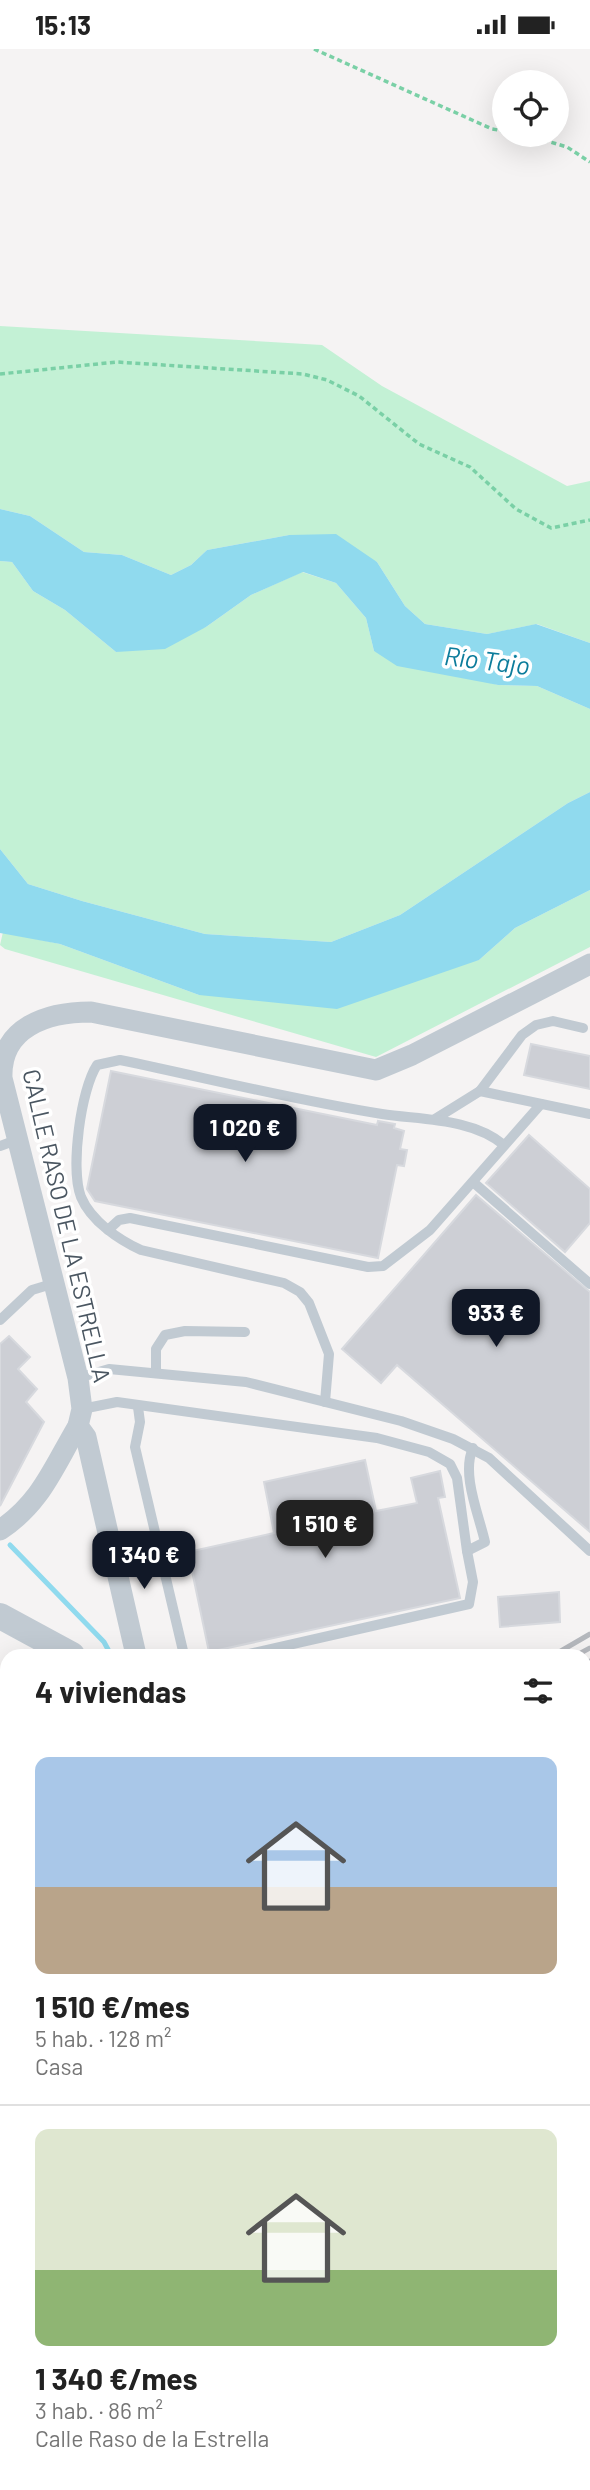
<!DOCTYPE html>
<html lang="es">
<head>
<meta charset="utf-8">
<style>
  body { margin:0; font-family:Barlow,sans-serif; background:#f2f2f2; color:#222; height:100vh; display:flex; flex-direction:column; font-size:26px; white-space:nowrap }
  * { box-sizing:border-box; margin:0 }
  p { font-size:23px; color:#767676 }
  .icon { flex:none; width:38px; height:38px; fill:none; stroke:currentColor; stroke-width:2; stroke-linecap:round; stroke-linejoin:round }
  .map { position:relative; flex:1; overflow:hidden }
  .sheet { position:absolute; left:0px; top:1600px; width:592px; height:842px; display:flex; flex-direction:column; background:#fff; border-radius:21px 21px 0 0; box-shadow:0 7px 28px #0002 }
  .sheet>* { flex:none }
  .tools { position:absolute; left:492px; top:21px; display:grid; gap:14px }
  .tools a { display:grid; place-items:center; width:77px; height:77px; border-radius:50%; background:#fff; box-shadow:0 7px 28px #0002; font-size:35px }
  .price { position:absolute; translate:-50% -60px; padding:0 16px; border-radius:14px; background:#111827; color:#fff; font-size:23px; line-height:46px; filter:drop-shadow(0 2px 4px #0008) }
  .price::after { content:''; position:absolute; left:50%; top:42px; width:21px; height:16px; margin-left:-10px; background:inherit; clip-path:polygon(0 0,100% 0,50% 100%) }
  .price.active { background:#222; color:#fff }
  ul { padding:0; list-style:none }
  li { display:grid; align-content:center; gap:14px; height:371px; padding:0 35px }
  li+li { border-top:2px solid #e0e0e0 }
  li span { display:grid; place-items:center; height:217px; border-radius:14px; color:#555 }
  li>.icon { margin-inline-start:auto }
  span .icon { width:126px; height:126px; fill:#fffc; stroke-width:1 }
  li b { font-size:30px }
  h2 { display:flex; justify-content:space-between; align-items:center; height:84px; padding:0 35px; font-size:30px }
  .status { display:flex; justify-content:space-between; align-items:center; height:49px; padding:0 35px; background:#fff; direction:ltr }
  .status svg { height:19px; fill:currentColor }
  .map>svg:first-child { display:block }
</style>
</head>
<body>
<div class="status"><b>15:13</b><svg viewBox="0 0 49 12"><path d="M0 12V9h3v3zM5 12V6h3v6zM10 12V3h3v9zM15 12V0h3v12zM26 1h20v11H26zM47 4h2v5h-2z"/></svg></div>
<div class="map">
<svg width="590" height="2441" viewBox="0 0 590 2441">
  <rect width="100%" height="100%" fill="#f5f3f3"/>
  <g fill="#c3f1d5">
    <path d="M0,277L322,296L382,337L567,437L590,432V594L537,575L487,585L425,575L405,557L377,513L289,486L207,501L191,516L171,526L122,506L84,503L30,467L0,460Z"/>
    <path d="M0,512L12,513L33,542L65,561L116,603L206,578L251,546L302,523L336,534L366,569L374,602L498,636L537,637L590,660V743L568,754L400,866L331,893L205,885L82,852L28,835L0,800Z"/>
    <path d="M590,841V898L376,1008L5,900L0,896L3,883L60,895L199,946L479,911L515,879Z"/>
    <rect x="0" y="1857" width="7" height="352"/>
  </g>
  <g fill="#90daee">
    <path d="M0,460L30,467L84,503L122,506L171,526L191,516L207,501L289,486L336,485L377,513L405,557L425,575L487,585L536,575L590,594V660L537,637L498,636L397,617L374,602L366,569L336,534L303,523L251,546L206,578L165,600L116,603L65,561L33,542L12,513L0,512Z"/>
    <path d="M590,743V841L515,879L479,911L337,960L199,946L60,895L0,884V800L28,835L82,852L205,885L331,893L400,866L568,754Z"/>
  </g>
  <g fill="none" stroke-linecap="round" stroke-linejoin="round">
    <g stroke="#90daee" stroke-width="5">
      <path d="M10,1496L104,1593L111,1606"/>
      <path d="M123,2434L124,2435"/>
    </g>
  </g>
  <g fill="#cdcfd5" stroke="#d7d9de" stroke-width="2">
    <path d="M531,995L590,1007V1040L524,1026Z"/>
    <path d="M111,1022L377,1076L378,1072L395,1075L394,1079L404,1082L400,1100L407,1101L404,1117L397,1116L378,1209L95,1152L87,1140Z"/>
    <path d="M529,1086L590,1140V1174L565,1203L486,1134Z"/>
    <path d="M476,1146L590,1243V1483L397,1316L381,1334L342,1300Z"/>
    <path d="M9,1287L30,1308L18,1320L37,1340L26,1353L44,1373L0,1457V1295Z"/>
    <path d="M365,1411L376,1462L417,1454L411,1429L440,1422L445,1448L438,1449L460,1549L209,1603L188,1503L274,1484L264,1433Z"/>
    <path d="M559,1543L560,1573L500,1578L498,1548Z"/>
  </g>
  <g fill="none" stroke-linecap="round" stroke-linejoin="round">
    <g stroke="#7ad0a6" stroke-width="3.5" stroke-dasharray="5 3.5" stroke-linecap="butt">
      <path d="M314,0L492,80L504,82"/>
      <path d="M527,86L567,98L590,113"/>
      <path d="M0,325L117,313L303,325L327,331L359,347L419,395L470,418L516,460L551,479L590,471"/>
    </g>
    <g stroke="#c1cad2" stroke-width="10">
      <path d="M480,1042L590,1065"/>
      <path d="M435,1070L480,1042L522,986L536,976L553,972L583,979"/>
      <path d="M0,1097L19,1090"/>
      <path d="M473,1133L590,1235"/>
      <path d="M108,1181L119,1171L130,1169L368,1218L383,1217L430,1181L541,1055"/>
      <path d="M0,1271L32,1241L55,1234"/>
      <path d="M156,1323V1300L165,1286L185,1282L245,1283"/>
      <path d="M78,1329L109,1320L246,1333L401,1372L453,1390L489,1409L590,1502"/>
      <path d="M325,1353L329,1305L309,1254L300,1243L284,1234L141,1201C119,1191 91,1172 81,1148C70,1119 81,1040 97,1016L120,1011C207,1029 294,1051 382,1065C422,1071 472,1069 504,1096"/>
      <path d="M138,1358L140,1373L135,1398L184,1606"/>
      <path d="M82,1360L117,1353L377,1389L429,1403L450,1415L457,1429L467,1502L485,1493C479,1466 461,1425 473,1399"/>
      <path d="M245,1606L469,1555L473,1533L467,1502"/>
      <path d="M584,2012L590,2014"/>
    </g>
    <g stroke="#c1cad2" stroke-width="21">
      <path d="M0,1481C41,1454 53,1419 78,1377"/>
      <path d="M136,1606L86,1388L78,1377L82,1360L78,1329L2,1029C0,978 47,963 91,963L376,1021L412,1006L590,915"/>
      <path d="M584,1927L590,1930"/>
      <path d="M0,2223H7"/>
      <path d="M336,2434L338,2441"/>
      <path d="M495,2434L496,2441"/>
    </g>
    <g stroke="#c1cad2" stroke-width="26">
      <path d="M0,1567L72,1606"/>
      <path d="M584,1888L590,1891"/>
    </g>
    <g stroke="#b5b8bd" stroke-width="5">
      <path d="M554,1606L590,1585"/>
      <path d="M577,1606L590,1599"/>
      <path d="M584,1615L590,1612"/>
      <path d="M584,1647L590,1644"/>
      <path d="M584,1660L590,1657"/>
      <path d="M584,1688L590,1685"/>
      <path d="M0,1793L7,1792"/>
      <path d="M0,1805H7"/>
      <path d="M0,1829H7"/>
      <path d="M0,1851H7"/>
    </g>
  </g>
  <g text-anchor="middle" stroke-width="7" stroke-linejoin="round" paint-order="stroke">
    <g font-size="24" fill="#4a5661" stroke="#fff">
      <text transform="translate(66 1177) rotate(77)" y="8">CALLE RASO DE LA ESTRELLA</text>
    </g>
    <g font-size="26" font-style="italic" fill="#0c7c9b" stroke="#fff">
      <text transform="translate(487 612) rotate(7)" y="9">Río Tajo</text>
    </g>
  </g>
</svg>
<div class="tools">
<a><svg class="icon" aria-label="locate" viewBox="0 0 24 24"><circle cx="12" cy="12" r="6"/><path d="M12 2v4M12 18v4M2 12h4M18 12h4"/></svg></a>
</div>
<b class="price" style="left:245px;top:1115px">1 020 €</b>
<b class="price" style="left:496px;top:1300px">933 €</b>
<b class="price active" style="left:325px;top:1511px">1 510 €</b>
<b class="price" style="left:144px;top:1542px">1 340 €</b>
<section class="sheet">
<h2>4 viviendas<svg class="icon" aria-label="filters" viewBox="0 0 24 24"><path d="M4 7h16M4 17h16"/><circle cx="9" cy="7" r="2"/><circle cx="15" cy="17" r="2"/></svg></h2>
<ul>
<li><span style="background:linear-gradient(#a9c7e8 60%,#b9a48a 0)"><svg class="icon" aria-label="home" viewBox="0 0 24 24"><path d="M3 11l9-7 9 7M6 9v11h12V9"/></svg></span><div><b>1 510 €/mes</b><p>5 hab. · 128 m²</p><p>Casa</p></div></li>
<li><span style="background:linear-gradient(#dfe7d0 65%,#8fb573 0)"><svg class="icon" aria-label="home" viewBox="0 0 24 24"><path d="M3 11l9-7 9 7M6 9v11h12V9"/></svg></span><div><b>1 340 €/mes</b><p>3 hab. · 86 m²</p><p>Calle Raso de la Estrella</p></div></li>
</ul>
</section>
</div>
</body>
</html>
